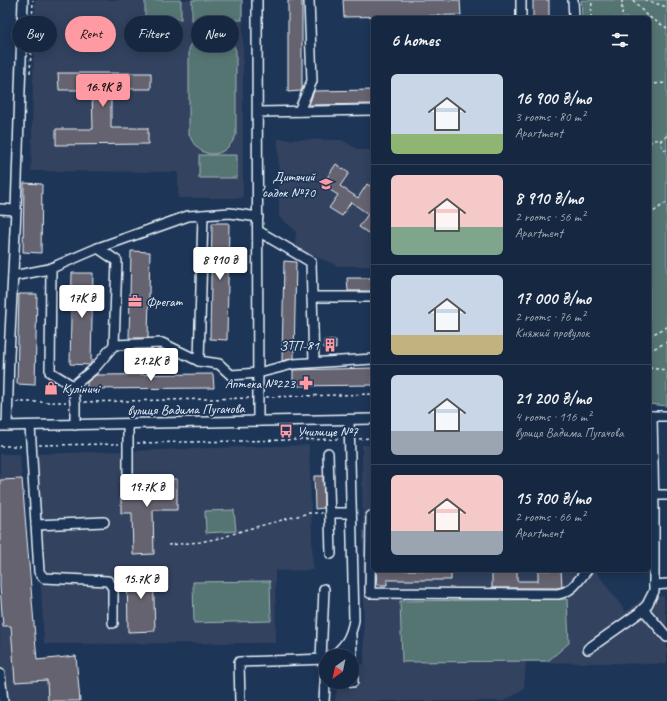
<!DOCTYPE html>
<html lang="en">
<head>
<meta charset="utf-8">
<style>
  body { margin:0; font-family:Caveat,sans-serif; background:#23344c; color:#f1f3f6; height:100vh; display:flex; flex-direction:column; font-size:15px; white-space:nowrap }
  * { box-sizing:border-box; margin:0 }
  p { font-size:13px; color:#9ea6b1 }
  .icon { flex:none; width:22px; height:22px; fill:none; stroke:currentColor; stroke-width:2; stroke-linecap:round; stroke-linejoin:round }
  .map { position:relative; flex:1; overflow:hidden }
  .panel { position:absolute; left:371px; top:16px; width:280px; height:556px; display:flex; flex-direction:column; background:#162841; border-radius:6px; box-shadow:0 2px 10px #0003,0 0 0 1px #35445a }
  .panel>* { flex:none }
  .top-card { position:absolute; left:12px; top:16px; width:299px; height:36px; display:flex; gap:8px }
  .needle { width:26px; rotate:213deg }
  .tools { position:absolute; left:319px; top:649px; display:grid; gap:8px }
  .tools a { display:grid; place-items:center; width:40px; height:40px; border-radius:50%; background:#162841; box-shadow:0 2px 10px #0003,0 0 0 1px #35445a; font-size:20px }
  .price { position:absolute; translate:-50% -34px; padding:0 9px; border-radius:4px; background:#fff; color:#222; font-size:13px; line-height:26px; filter:drop-shadow(0 1px 2px #0008) }
  .price::after { content:''; position:absolute; left:50%; top:24px; width:12px; height:9px; margin-left:-6px; background:inherit; clip-path:polygon(0 0,100% 0,50% 100%) }
  .price.active { background:#ff9aa2; color:#111 }
  ul { padding:0; list-style:none }
  li { display:flex; align-items:center; gap:12px; height:100px; padding:0 20px }
  li+li { border-top:1px solid #35445a }
  li span { display:grid; place-items:center; flex:none; width:112px; height:80px; border-radius:6px; color:#555 }
  li>.icon { margin-inline-start:auto }
  span .icon { width:48px; height:48px; fill:#fffc; stroke-width:1 }
  li b { font-size:17px }
  h2 { display:flex; justify-content:space-between; align-items:center; height:48px; padding:0 20px; font-size:17px }
  .chip { padding:0 14px; border-radius:18px; background:#162841; box-shadow:0 2px 10px #0003,0 0 0 1px #35445a; font-size:14px; line-height:36px }
  .chip.active { background:#ff9aa2; color:#111 }
  .map>svg:first-child { display:block }
</style>
</head>
<body>
<div class="map">
<svg width="667" height="701" viewBox="0 0 667 701">
  <rect width="100%" height="100%" fill="#1d3557"/>
  <filter id="ink" filterUnits="userSpaceOnUse"><feTurbulence type="fractalNoise" baseFrequency=".025" numOctaves="2"/><feDisplacementMap in="SourceGraphic" scale="8" xChannelSelector="R" yChannelSelector="G"/><feConvolveMatrix kernelMatrix="1 2 1 2 8 2 1 2 1" color-interpolation-filters="sRGB"/></filter>
  <g filter="url(#ink)">
    <g fill="#33435e">
      <path d="M35,0H243V198H178V172L31,171Z"/>
      <path d="M278,139L342,140L359,150H373V266H338L295,248L296,231L279,217Z"/>
      <path d="M309,445L313,570L275,571L276,643L44,644L34,454Z"/>
      <path d="M362,445H373V570H595L626,612L644,598L664,596L665,614H667V664L526,662L524,688L513,696L503,701H335L338,682H352V666L364,664Z"/>
      <path d="M0,454H20L37,659L76,656L80,701H0Z"/>
    </g>
    <g fill="#547473" stroke="#9eb2b6">
      <rect x="145" y="0" width="36" height="19"/>
      <rect x="192" y="0" width="50" height="20"/>
      <path d="M581,0H667V406L649,404V18H582Z"/>
      <path d="M213,30C225,33 232,38 236,51V135C225,161 198,160 189,134V49C194,38 200,32 213,30Z"/>
      <rect x="199" y="155" width="38" height="23"/>
      <path d="M234,510L236,531L206,533L205,511Z"/>
      <path d="M270,581L271,621L194,623L193,582Z"/>
      <path d="M567,599L569,643L548,661L402,662L400,601Z"/>
    </g>
    <g fill="#666470" stroke="#e8f1f8">
      <path d="M288,0H302V89L301,91L288,92Z"/>
      <path d="M343,0H460L461,15L344,17Z"/>
      <rect x="533" y="0" width="16" height="18"/>
      <path d="M58,73H151V89H111V128H148V144L56,145V129H93L92,90H59Z"/>
      <path d="M373,90V104L309,105L314,91Z"/>
      <path d="M336,164L349,173L340,186L358,198L367,184L373,188V236L359,227L368,214L351,202L342,216L329,208L338,195L322,185Z"/>
      <path d="M24,183L42,184L41,253L23,252Z"/>
      <path d="M212,223H229L227,340L210,339Z"/>
      <path d="M131,251L150,252L148,338H129Z"/>
      <path d="M284,261L296,262L294,358L282,361Z"/>
      <path d="M72,273H93L91,363L90,365L70,364Z"/>
      <path d="M347,278H373V291H348Z"/>
      <path d="M19,294H37L35,385L17,384Z"/>
      <path d="M324,340L336,341V349L324,348Z"/>
      <path d="M373,368V385L293,386V370H294Z"/>
      <path d="M213,374L214,388L87,389V382L96,375Z"/>
      <path d="M314,476H323L324,508L315,509Z"/>
      <path d="M22,479L37,660L76,656L80,701H48L47,680L15,682L11,626H3L0,587V480Z"/>
      <path d="M177,479V510H153L154,554L133,555L132,513H121V480Z"/>
      <path d="M127,569H153L155,631L128,632Z"/>
      <path d="M376,570H451V580H387V585H377Z"/>
      <path d="M492,570H517V581H538V570H561L562,587L557,588H492Z"/>
    </g>
    <g fill="none" stroke-linecap="round" stroke-linejoin="round">
      <g stroke="#e8f1f8" stroke-width="12">
        <g id="minor">
          <path d="M257,0L258,421"/>
          <path d="M573,0L574,18"/>
          <path d="M521,18V0"/>
          <path d="M299,111L312,81L309,0"/>
          <path d="M258,112L373,110"/>
          <path d="M0,209L16,210"/>
          <path d="M203,215L199,361L219,364L231,375L258,373L293,364L373,359"/>
          <path d="M258,231L311,262L314,362"/>
          <path d="M98,248L188,216L230,213L258,217"/>
          <path d="M51,268L50,372L73,386L75,402V425"/>
          <path d="M13,276L49,269L98,248L117,261L114,345"/>
          <path d="M312,297H373"/>
          <path d="M73,386L94,369L114,345L162,343L199,361"/>
          <path d="M649,416H667"/>
          <path d="M128,424V473"/>
          <path d="M0,426L373,419"/>
          <path d="M7,426L9,356L16,210L23,0"/>
          <path d="M30,426L39,572L44,578L108,581L113,588V623"/>
          <path d="M328,453L331,554"/>
          <path d="M653,495H667"/>
          <path d="M330,513H351"/>
          <path d="M373,516H371L370,593L558,594C573,591 577,582 587,570"/>
          <path d="M36,525L104,522"/>
          <path d="M654,585L667,584"/>
          <path d="M643,609L667,637"/>
          <path d="M351,635L352,656"/>
          <path d="M588,649L639,613L647,605L654,591V510L652,416"/>
          <path d="M333,656C346,645 351,637 354,620L349,420"/>
          <path d="M321,659L324,589"/>
          <path d="M352,663L353,682"/>
          <path d="M0,674L3,701"/>
          <path d="M240,701L239,662L326,659"/>
          <path d="M324,701L326,667"/>
        </g>
      </g>
      <g stroke="#e8f1f8" stroke-width="1.5" stroke-dasharray="3 3" stroke-linecap="butt">
        <path d="M622,0V18"/>
        <path d="M633,0L646,15L667,28"/>
        <path d="M645,0L667,7"/>
        <path d="M591,18L592,0"/>
        <path d="M30,73L33,0"/>
        <path d="M649,84L667,83"/>
        <path d="M667,136L663,138L660,142L663,149L667,150"/>
        <path d="M649,143L654,140H661"/>
        <path d="M649,215L667,202"/>
        <path d="M649,336L667,327"/>
        <path d="M649,351L667,342"/>
        <path d="M649,368L667,370"/>
        <path d="M266,397L373,394"/>
        <path d="M16,402H66"/>
        <path d="M84,402L250,398"/>
        <path d="M359,439L373,438"/>
        <path d="M137,443L341,439"/>
        <path d="M39,445L119,444"/>
        <path d="M0,446H23"/>
        <path d="M168,545L200,542L224,537L244,530L309,513H322"/>
      </g>
      <use href="#minor" stroke="#1d3557" stroke-width="9"/>
    </g>
  </g>
  <defs>
    <g id="school-bare" transform="scale(1.08)"><path d="M0-5L7-2L0 1L-7-2ZM-4 1L0 2.5L4 1V4Q0 6-4 4Z" fill="#ff9aa2" stroke="#1d3557" stroke-width="2.5" paint-order="stroke"/></g>
    <g id="office-bare" transform="scale(1.08)"><path d="M-6-3h4V-5.5h4V-3h4V5H-6ZM-1-4.5V-3h2v-1.5ZM-6 0V1H6V0Z" fill="#ff9aa2" stroke="#1d3557" stroke-width="2.5" paint-order="stroke"/></g>
    <g id="building-bare" transform="scale(1.08)"><path d="M-4-6H4V6H1V3H-1V6H-4ZM-2.5-4.3h1.7v1.8h-1.7ZM.8-4.3h1.7v1.8H.8ZM-2.5-1h1.7V.8h-1.7ZM.8-1h1.7V.8H.8Z" fill="#ff9aa2" stroke="#1d3557" stroke-width="2.5" paint-order="stroke"/></g>
    <g id="pharmacy-bare" transform="scale(1.08)"><path d="M-2-6h4v4h4v4h-4v4h-4v-4h-4v-4h4Z" fill="#ff9aa2" stroke="#1d3557" stroke-width="2.5" paint-order="stroke"/></g>
    <g id="shop-bare" transform="scale(1.08)"><path d="M-5-2.5h2.3a2.7 3.5 0 0 1 5.4 0H5L5.5 6h-11ZM-1.5-2.5h3a1.5 2.3 0 0 0-3 0Z" fill="#ff9aa2" stroke="#1d3557" stroke-width="2.5" paint-order="stroke"/></g>
    <g id="bus-bare" transform="scale(1.08)"><path d="M-5-6H5V4H4V6H2V4H-2V6H-4V4H-5ZM-3.5-4V0h7V-4ZM-3.5 1.2v1.5H-2V1.2ZM2 1.2v1.5H3.5V1.2Z" fill="#ff9aa2" stroke="#1d3557" stroke-width="2.5" paint-order="stroke"/></g>
  </defs>
  <g fill-rule="evenodd">
    <use href="#school-bare" x="326" y="184"/>
    <use href="#office-bare" x="135" y="301"/>
    <use href="#building-bare" x="330" y="345"/>
    <use href="#pharmacy-bare" x="306" y="383"/>
    <use href="#shop-bare" x="51" y="388"/>
    <use href="#bus-bare" x="286" y="431"/>
  </g>
  <g text-anchor="middle" stroke-width="3.5" stroke-linejoin="round" paint-order="stroke">
    <g font-size="14" fill="#e8f1f8" stroke="#1d3557" text-anchor="end">
      <text x="315" y="181">Дитячий<tspan x="315" dy="16">садок №70</tspan></text>
      <text x="146" y="306" text-anchor="start">Фрегат</text>
      <text x="319" y="350">ЗТП-81</text>
      <text x="295" y="388">Аптека №223</text>
      <text x="62" y="393" text-anchor="start">Куліничі</text>
      <text x="297" y="436" text-anchor="start">Училище №7</text>
    </g>
    <g font-size="14" fill="#e8f1f8" stroke="#1d3557">
      <text transform="translate(186 409) rotate(-1)" y="5">вулиця Вадима Пугачова</text>
    </g>
  </g>
</svg>
<div class="tools">
<a><svg class="needle" viewBox="-14 -14 28 28"><path d="M0-13l5 13h-10z" fill="#e53935"/><path d="M0 13l5-13h-10z" fill="#9ea6b1"/></svg></a>
</div>
<b class="price active" style="left:103px;top:108px">16.9K ₴</b>
<b class="price" style="left:220px;top:281px">8 910 ₴</b>
<b class="price" style="left:82px;top:319px">17K ₴</b>
<b class="price" style="left:151px;top:382px">21.2K ₴</b>
<b class="price" style="left:147px;top:508px">19.7K ₴</b>
<b class="price" style="left:141px;top:600px">15.7K ₴</b>
<div class="top-card">
<a class="chip">Buy</a>
<a class="chip active">Rent</a>
<a class="chip">Filters</a>
<a class="chip">New</a>
</div>
<section class="panel">
<h2>6 homes<svg class="icon" aria-label="filters" viewBox="0 0 24 24"><path d="M4 7h16M4 17h16"/><circle cx="9" cy="7" r="2"/><circle cx="15" cy="17" r="2"/></svg></h2>
<ul>
<li><span style="background:linear-gradient(#c9d6e8 75%,#8fb573 0)"><svg class="icon" aria-label="home" viewBox="0 0 24 24"><path d="M3 11l9-7 9 7M6 9v11h12V9"/></svg></span><div><b>16 900 ₴/mo</b><p>3 rooms · 80 m²</p><p>Apartment</p></div></li>
<li><span style="background:linear-gradient(#f6c9c9 65%,#7fa58c 0)"><svg class="icon" aria-label="home" viewBox="0 0 24 24"><path d="M3 11l9-7 9 7M6 9v11h12V9"/></svg></span><div><b>8 910 ₴/mo</b><p>2 rooms · 56 m²</p><p>Apartment</p></div></li>
<li><span style="background:linear-gradient(#c9d6e8 75%,#c2b280 0)"><svg class="icon" aria-label="home" viewBox="0 0 24 24"><path d="M3 11l9-7 9 7M6 9v11h12V9"/></svg></span><div><b>17 000 ₴/mo</b><p>2 rooms · 76 m²</p><p>Княжий провулок</p></div></li>
<li><span style="background:linear-gradient(#c9d6e8 70%,#9aa5b1 0)"><svg class="icon" aria-label="home" viewBox="0 0 24 24"><path d="M3 11l9-7 9 7M6 9v11h12V9"/></svg></span><div><b>21 200 ₴/mo</b><p>4 rooms · 116 m²</p><p>вулиця Вадима Пугачова</p></div></li>
<li><span style="background:linear-gradient(#f6c9c9 70%,#9aa5b1 0)"><svg class="icon" aria-label="home" viewBox="0 0 24 24"><path d="M3 11l9-7 9 7M6 9v11h12V9"/></svg></span><div><b>15 700 ₴/mo</b><p>2 rooms · 66 m²</p><p>Apartment</p></div></li>
</ul>
</section>
</div>
</body>
</html>
